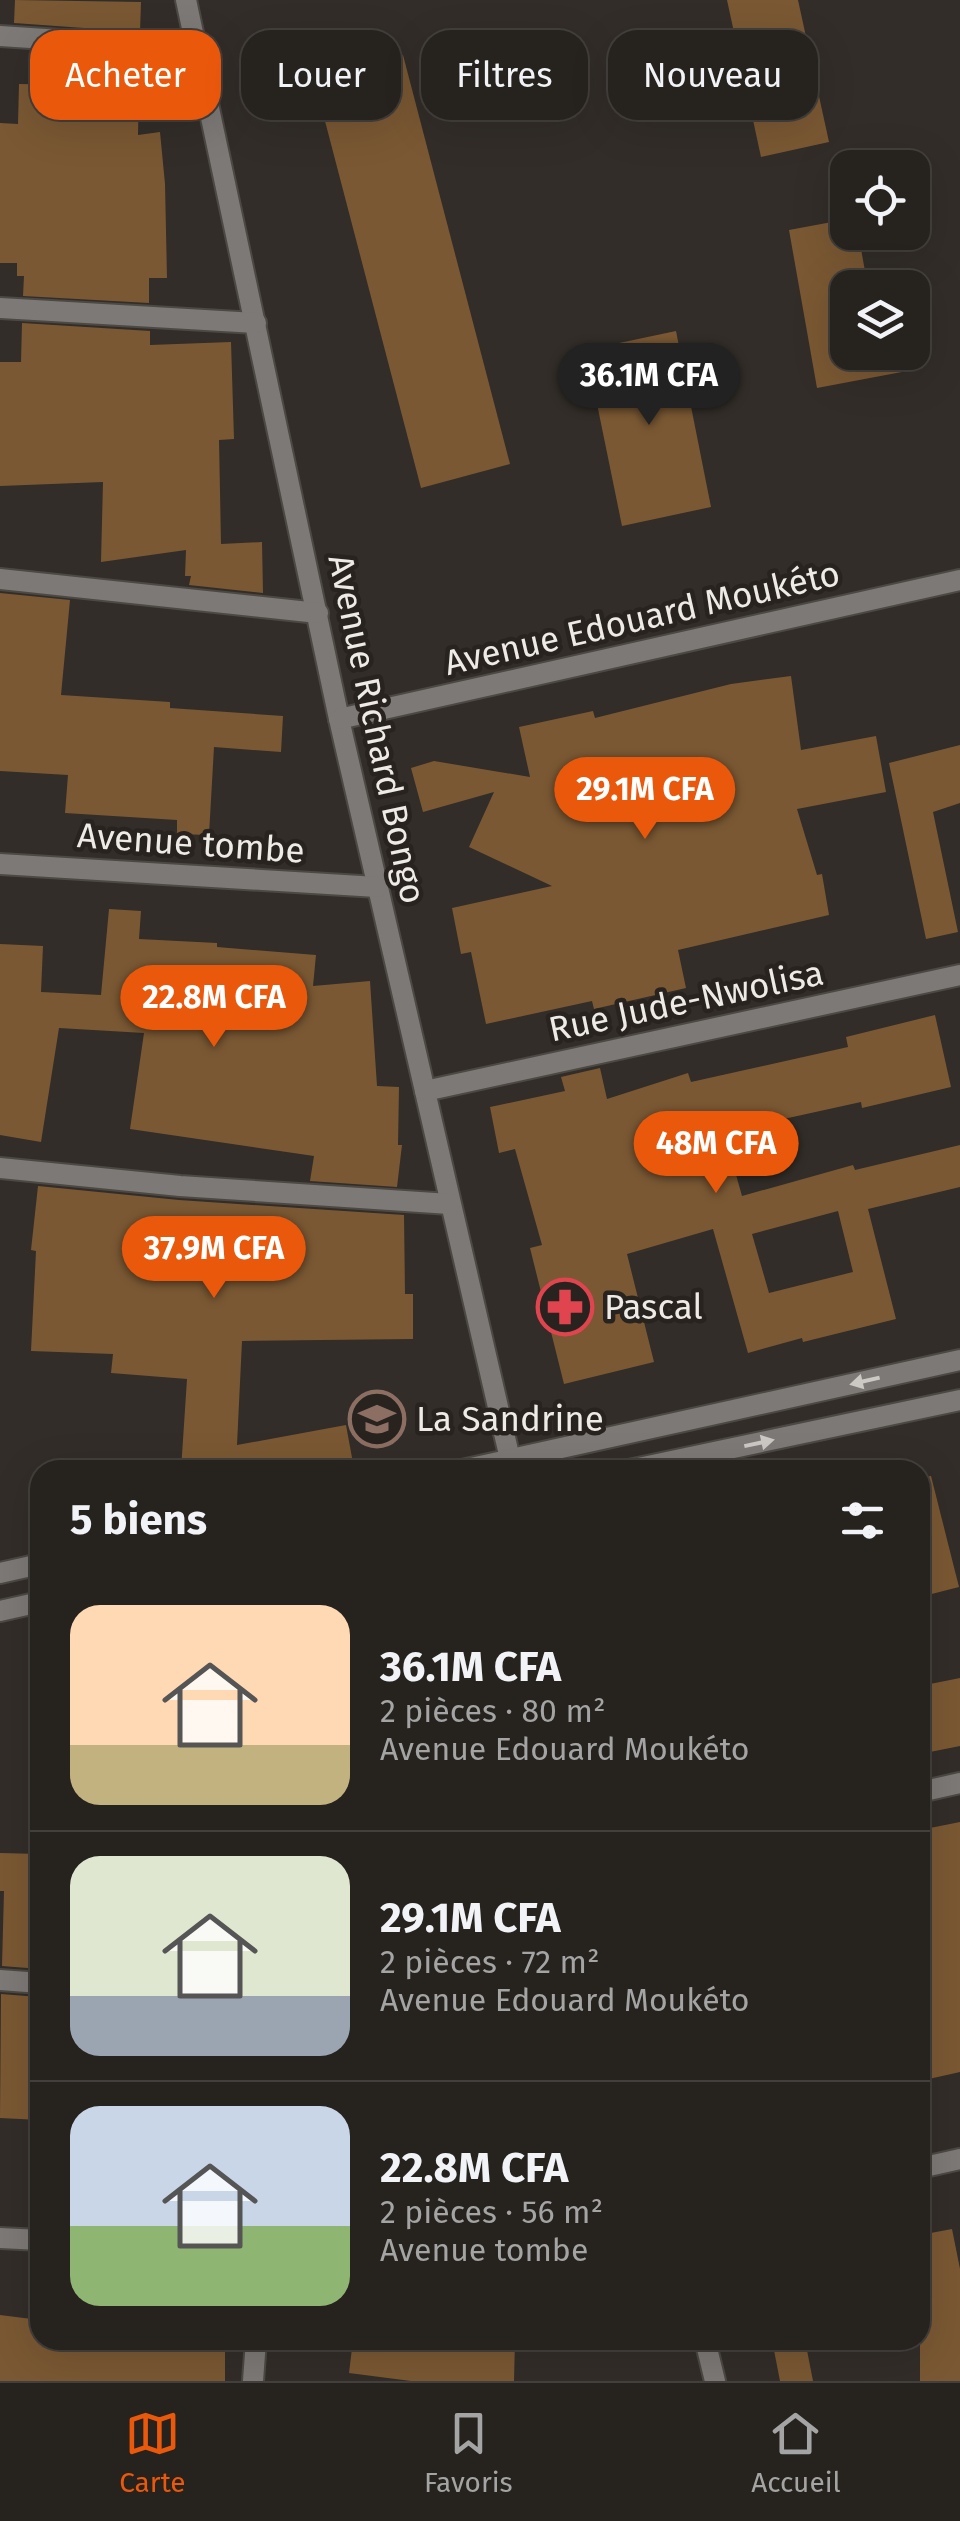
<!DOCTYPE html>
<html lang="fr">
<head>
<meta charset="utf-8">
<style>
  body { margin:0; font-family:"Fira Sans",sans-serif; background:#2e2a27; color:#f1f3f6; height:100vh; display:flex; flex-direction:column; font-size:38px; white-space:nowrap }
  * { box-sizing:border-box; margin:0 }
  p { font-size:32px; color:#a4a4a4 }
  .icon { flex:none; width:55px; height:55px; fill:none; stroke:currentColor; stroke-width:2; stroke-linecap:round; stroke-linejoin:round }
  .map { position:relative; flex:1; overflow:hidden }
  .panel { position:absolute; left:30px; top:1460px; width:900px; height:890px; display:flex; flex-direction:column; background:#26221e; border-radius:30px; box-shadow:0 10px 40px #0002,0 0 0 2px #423f3c }
  .panel>* { flex:none }
  .banner { position:absolute; left:30px; top:30px; width:900px; height:90px; display:flex; gap:20px }
  .fabs { position:absolute; left:830px; top:150px; display:grid; gap:20px }
  .fabs a { display:grid; place-items:center; width:100px; height:100px; border-radius:20px; background:#26221e; box-shadow:0 10px 40px #0002,0 0 0 2px #423f3c; font-size:50px }
  .price { position:absolute; translate:-50% -85px; padding:0 22px; border-radius:35px; background:#ea580c; color:#fff; font-size:32px; line-height:65px; filter:drop-shadow(0 2px 5px #0008) }
  .price::after { content:''; position:absolute; left:50%; top:60px; width:30px; height:22px; margin-left:-15px; background:inherit; clip-path:polygon(0 0,100% 0,50% 100%) }
  .price.selected { background:#222; color:#fff }
  ul { padding:0; list-style:none }
  li { display:flex; align-items:center; gap:30px; height:250px; padding:0 40px }
  li+li { border-top:2px solid #423f3c }
  li span { display:grid; place-items:center; flex:none; width:280px; height:200px; border-radius:30px; color:#555 }
  li>.icon { margin-inline-start:auto }
  span .icon { width:120px; height:120px; fill:#fffc; stroke-width:1 }
  li b { font-size:42px }
  h2 { display:flex; justify-content:space-between; align-items:center; height:120px; padding:0 40px; font-size:42px }
  .tag { padding:0 35px; border-radius:30px; background:#26221e; box-shadow:0 10px 40px #0002,0 0 0 2px #423f3c; font-size:35px; line-height:90px }
  .tag.selected { background:#ea580c; color:#fff }
  .tabs { display:flex; justify-content:space-around; align-items:center; height:140px; border-top:2px solid #423f3c; background:#26221e; font-size:28px; color:#a4a4a4 }
  .tabs a { display:grid; justify-items:center; gap:5px }
  .tabs .selected { color:#ea580c }
  .map>svg:first-child { display:block }
</style>
</head>
<body>
<div class="map">
<svg width="960" height="2381" viewBox="0 0 960 2381">
  <rect width="100%" height="100%" fill="#322d28"/>
  <g fill="#7a5833" fill-rule="evenodd">
    <path d="M15,0L141,2L140,32L14,23Z"/>
    <path d="M727,0H798L829,142L761,157Z"/>
    <path d="M403,55L510,464L421,488L314,79Z"/>
    <path d="M19,84L139,86L138,135L160,132L165,184L167,278H149V303L23,296L24,276H17V263H0V123L18,124Z"/>
    <path d="M848,219V232H858L868,288H848V352H922L923,368L817,388L789,230Z"/>
    <path d="M22,323L150,331V345L231,342L234,439L219,440L221,544L262,542L263,593L189,585L191,576H185L186,550L101,562L103,482L0,486V362H21Z"/>
    <path d="M676,331L711,507L622,526L586,350Z"/>
    <path d="M0,593L70,600L61,695L170,702V708L283,716L281,752L214,747L209,835L177,834V820L65,813L68,775L0,771Z"/>
    <path d="M791,676L801,750L876,736L886,792L797,809L817,875L822,874L829,915L678,950L686,988L594,1009L592,1001L486,1024L471,952L461,954L452,908L552,886L469,847L494,792L423,812L411,768L434,761L530,777L519,727L593,711L595,718L731,684Z"/>
    <path d="M960,745V803L933,812L958,932L926,939L889,763Z"/>
    <path d="M109,909L141,911L139,939L217,943V947L316,955L313,986L370,981L377,1086L399,1087L398,1145H402L397,1187L310,1181L314,1156L130,1129L144,1033L59,1028L41,1142L0,1135V944L43,946L41,992L101,995Z"/>
    <path d="M935,1015L951,1087L862,1108L861,1102L724,1132L742,1196L853,1165L855,1170L960,1145V1187L868,1209L896,1319L803,1342L802,1338L748,1353L713,1229L627,1254L654,1362L564,1384L530,1248L542,1245L515,1149L499,1153L490,1107L565,1091L561,1077L600,1068L607,1099L688,1073L691,1082L848,1047L846,1037ZM838,1211L853,1272L769,1293L752,1234Z"/>
    <path d="M38,1186L179,1200L404,1215L405,1294H413V1339L242,1341L237,1445L346,1425L353,1463L319,1470H181L187,1379L111,1373L113,1354L31,1351L36,1251L31,1250Z"/>
    <path d="M931,1476L959,1587L920,1597V1478Z"/>
    <path d="M960,1678V1746L920,1754V1686Z"/>
    <path d="M960,1822V2072L920,2081V1830Z"/>
    <path d="M0,1853L40,1854V1969L2,1966L4,1891H0Z"/>
    <path d="M1,1994L39,1997L32,2075H40V2120L0,2118Z"/>
    <path d="M952,2229L960,2269V2381H920V2235Z"/>
    <path d="M0,2315L40,2320V2340H212L210,2349H225V2381H0Z"/>
    <path d="M353,2340H515L514,2381H411L349,2373Z"/>
    <path d="M772,2340H805L813,2381H780Z"/>
  </g>
  <g fill="none" stroke-linecap="round" stroke-linejoin="round">
    <g stroke="#4c4843" stroke-width="24">
      <g id="minor">
        <path d="M186,0L339,719L510,1459"/>
        <path d="M0,36L196,49"/>
        <path d="M0,308L256,323"/>
        <path d="M0,579L318,613"/>
        <path d="M339,719L960,580"/>
        <path d="M0,864L377,887"/>
        <path d="M425,1091L960,975"/>
        <path d="M0,1168L180,1186L450,1204"/>
        <path d="M920,1792L960,1783"/>
        <path d="M0,1980L40,1983"/>
        <path d="M920,2168L960,2159"/>
        <path d="M0,2238L40,2240"/>
        <path d="M253,2381L256,2340"/>
      </g>
    </g>
    <g stroke="#4c4843" stroke-width="24">
      <g id="tertiary">
        <path d="M462,1470L960,1360"/>
        <path d="M629,1470L960,1400"/>
        <path d="M0,1573L40,1564"/>
        <path d="M0,1611L40,1602"/>
        <path d="M705,2340L715,2381"/>
      </g>
    </g>
    <use href="#minor" stroke="#7c7976" stroke-width="20"/>
    <use href="#tertiary" stroke="#7c7976" stroke-width="20"/>
  </g>
  <defs><path id="oneway-solid" d="M-6-.8H1V-3.2L6.5 0L1 3.2V.8H-6Z" transform="scale(2.5)"/></defs>
  <g fill="#ccc9c5">
    <use href="#oneway-solid" transform="translate(865 1381) rotate(167)"/>
    <use href="#oneway-solid" transform="translate(759 1443) rotate(-12)"/>
  </g>
  <defs>
    <g id="pharmacy-ring" transform="scale(2.875)"><circle r="9.5" fill="#28231e" stroke="#e0444e" stroke-width="1.5"/><path d="M-2-6h4v4h4v4h-4v4h-4v-4h-4v-4h4Z" fill="#e0444e"/></g>
    <g id="school-ring" transform="scale(2.875)"><circle r="9.5" fill="#28231e" stroke="#8d6e63" stroke-width="1.5"/><path d="M0-5L7-2L0 1L-7-2ZM-4 1L0 2.5L4 1V4Q0 6-4 4Z" fill="#8d6e63"/></g>
  </defs>
  <g fill-rule="evenodd">
    <use href="#pharmacy-ring" x="565" y="1307"/>
    <use href="#school-ring" x="377" y="1419"/>
  </g>
  <g text-anchor="middle" stroke-width="9" stroke-linejoin="round" paint-order="stroke">
    <g font-size="35" fill="#eeebe7" stroke="#28231e">
      <text transform="translate(642 618) rotate(-13)" y="12">Avenue Edouard Moukéto</text>
      <text transform="translate(377 729) rotate(78)" y="12">Avenue Richard Bongo</text>
      <text transform="translate(191 843) rotate(4)" y="12">Avenue tombe</text>
      <text transform="translate(686 1001) rotate(-12)" y="12">Rue Jude-Nwolisa</text>
    </g>
    <g font-size="35" fill="#eeebe7" stroke="#28231e" text-anchor="start">
      <text x="604" y="1319">Pascal</text>
      <text x="416" y="1431">La Sandrine</text>
    </g>
  </g>
</svg>
<div class="fabs">
<a><svg class="icon" aria-label="locate" viewBox="0 0 24 24"><circle cx="12" cy="12" r="6"/><path d="M12 2v4M12 18v4M2 12h4M18 12h4"/></svg></a>
<a><svg class="icon" aria-label="layers" viewBox="0 0 24 24"><path d="M12 4l9 5-9 5-9-5zM3 14l9 5 9-5"/></svg></a>
</div>
<b class="price selected" style="left:649px;top:428px">36.1M CFA</b>
<b class="price" style="left:645px;top:842px">29.1M CFA</b>
<b class="price" style="left:214px;top:1050px">22.8M CFA</b>
<b class="price" style="left:716px;top:1196px">48M CFA</b>
<b class="price" style="left:214px;top:1301px">37.9M CFA</b>
<div class="banner">
<a class="tag selected">Acheter</a>
<a class="tag">Louer</a>
<a class="tag">Filtres</a>
<a class="tag">Nouveau</a>
</div>
<section class="panel">
<h2>5 biens<svg class="icon" aria-label="filters" viewBox="0 0 24 24"><path d="M4 7h16M4 17h16"/><circle cx="9" cy="7" r="2"/><circle cx="15" cy="17" r="2"/></svg></h2>
<ul>
<li><span style="background:linear-gradient(#ffd9b3 70%,#c2b280 0)"><svg class="icon" aria-label="home" viewBox="0 0 24 24"><path d="M3 11l9-7 9 7M6 9v11h12V9"/></svg></span><div><b>36.1M CFA</b><p>2 pièces · 80 m²</p><p>Avenue Edouard Moukéto</p></div></li>
<li><span style="background:linear-gradient(#dfe7d0 70%,#9aa5b1 0)"><svg class="icon" aria-label="home" viewBox="0 0 24 24"><path d="M3 11l9-7 9 7M6 9v11h12V9"/></svg></span><div><b>29.1M CFA</b><p>2 pièces · 72 m²</p><p>Avenue Edouard Moukéto</p></div></li>
<li><span style="background:linear-gradient(#c9d6e8 60%,#8fb573 0)"><svg class="icon" aria-label="home" viewBox="0 0 24 24"><path d="M3 11l9-7 9 7M6 9v11h12V9"/></svg></span><div><b>22.8M CFA</b><p>2 pièces · 56 m²</p><p>Avenue tombe</p></div></li>
</ul>
</section>
</div>
<nav class="tabs">
<a class="selected"><svg class="icon" aria-label="map" viewBox="0 0 24 24"><path d="M3 6l6-2 6 2 6-2v14l-6 2-6-2-6 2zM9 4v14M15 6v14"/></svg>Carte</a>
<a><svg class="icon" aria-label="saved" viewBox="0 0 24 24"><path d="M7 4h10v16l-5-4-5 4z"/></svg>Favoris</a>
<a><svg class="icon" aria-label="home" viewBox="0 0 24 24"><path d="M3 11l9-7 9 7M6 9v11h12V9"/></svg>Accueil</a>
</nav>
</body>
</html>
